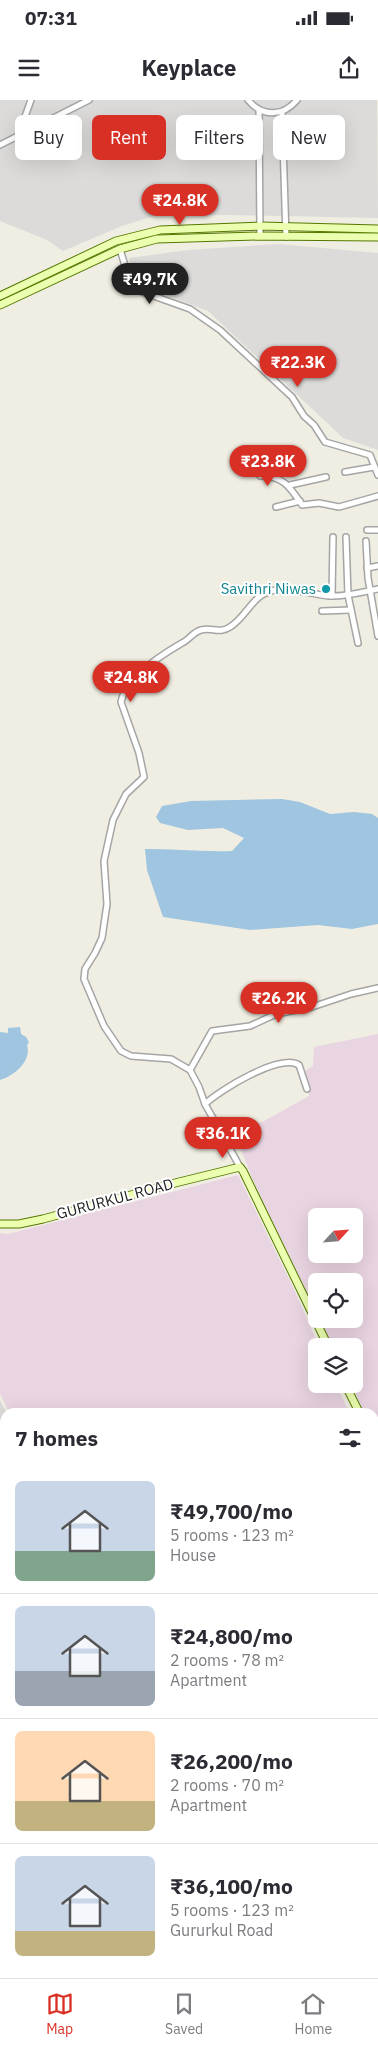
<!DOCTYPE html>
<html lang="en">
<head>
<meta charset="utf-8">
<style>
  body { margin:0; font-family:"IBM Plex Sans",sans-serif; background:#f7f7f7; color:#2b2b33; height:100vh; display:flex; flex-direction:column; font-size:19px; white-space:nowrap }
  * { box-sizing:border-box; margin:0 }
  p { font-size:16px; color:#7c7c81 }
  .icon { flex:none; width:28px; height:28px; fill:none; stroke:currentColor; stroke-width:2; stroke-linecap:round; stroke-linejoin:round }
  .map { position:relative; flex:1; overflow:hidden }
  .drawer { position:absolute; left:0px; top:1308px; width:379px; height:571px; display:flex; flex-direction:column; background:#fff; border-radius:15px 15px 0 0; box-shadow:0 5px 20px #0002 }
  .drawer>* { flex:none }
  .guide { position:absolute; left:15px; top:15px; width:349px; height:45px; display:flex; gap:10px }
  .needle { width:32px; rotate:64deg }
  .tools { position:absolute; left:308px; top:1108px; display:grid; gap:10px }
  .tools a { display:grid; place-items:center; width:55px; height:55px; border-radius:8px; background:#fff; box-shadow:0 5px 20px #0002; font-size:25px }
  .price { position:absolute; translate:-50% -42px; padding:0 11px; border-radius:18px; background:#d93025; color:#fff; font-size:16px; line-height:32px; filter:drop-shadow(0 1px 2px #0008) }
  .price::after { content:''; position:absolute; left:50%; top:30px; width:15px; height:11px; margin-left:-8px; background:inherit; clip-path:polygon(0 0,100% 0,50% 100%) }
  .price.current { background:#222; color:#fff }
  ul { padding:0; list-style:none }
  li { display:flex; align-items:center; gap:15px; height:125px; padding:0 15px }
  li+li { border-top:1px solid #e1e1e2 }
  li span { display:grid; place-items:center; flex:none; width:140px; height:100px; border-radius:8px; color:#555 }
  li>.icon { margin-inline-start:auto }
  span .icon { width:60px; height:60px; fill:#fffc; stroke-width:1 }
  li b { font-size:21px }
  h2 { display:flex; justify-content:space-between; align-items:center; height:60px; padding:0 15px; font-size:21px }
  .chip { padding:0 18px; border-radius:8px; background:#fff; box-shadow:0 5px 20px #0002; font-size:18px; line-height:45px }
  .chip.current { background:#d93025; color:#fff }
  .status { display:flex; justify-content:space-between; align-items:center; height:35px; padding:0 25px; background:#fff; direction:ltr }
  .status svg { height:14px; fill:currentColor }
  header { display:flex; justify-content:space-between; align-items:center; height:65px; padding:0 15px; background:#fff; font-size:22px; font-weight:800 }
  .dock { display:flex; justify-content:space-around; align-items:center; height:70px; border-top:1px solid #e1e1e2; background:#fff; font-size:14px; color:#7c7c81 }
  .dock a { display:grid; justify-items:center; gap:2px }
  .dock .current { color:#d93025 }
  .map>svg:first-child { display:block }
</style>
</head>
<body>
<div class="status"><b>07:31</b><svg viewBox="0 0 49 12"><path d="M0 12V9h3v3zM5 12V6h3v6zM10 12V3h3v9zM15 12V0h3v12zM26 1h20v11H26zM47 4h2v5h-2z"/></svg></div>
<header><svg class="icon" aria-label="menu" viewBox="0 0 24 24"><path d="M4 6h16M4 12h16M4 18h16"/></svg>Keyplace<svg class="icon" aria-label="share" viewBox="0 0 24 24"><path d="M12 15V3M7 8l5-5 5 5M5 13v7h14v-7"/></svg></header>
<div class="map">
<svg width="378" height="1878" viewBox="0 0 378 1878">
  <rect width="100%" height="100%" fill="#f0eee2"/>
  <g fill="#dcdbda">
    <path d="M0,0H377L378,118L226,115L154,116L122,126L63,151L47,140L0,121Z"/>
    <path d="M278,144L378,153V350L343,338L208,211L134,183L129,158L188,150Z"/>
    <path d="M0,1300L6,1312L5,1371L0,1374Z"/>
    <path d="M0,1493L5,1495V1675L0,1678Z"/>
  </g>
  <g fill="#e9d4e1" fill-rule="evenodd">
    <path d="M378,934V1340L374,1332V1312H364L351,1284H354V1246H332L319,1219H354V1181H316V1213L252,1078L234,1032L264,1021L309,996L305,971L313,966L314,947ZM316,1116H354V1154H316Z"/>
    <path d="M238,1075L292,1185L319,1246H316V1284H336L349,1312H9L0,1294V1133L8,1134Z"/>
    <path d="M374,1363L378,1366V1446L374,1449Z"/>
    <path d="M378,1504V1846L374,1849V1507Z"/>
    <path d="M5,1734V1874H342L335,1878H0V1737Z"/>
  </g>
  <g fill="#9fc5e1">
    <path d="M282,699L300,702L330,714L354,712L372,714L378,718V824L352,829L318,825L250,830L163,817L147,770L145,749C174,749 203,752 232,751L244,738L223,728L188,730L160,723L156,717L162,706L191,701Z"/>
    <path d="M20,927L21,934L26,937L29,942L27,945C32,961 14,976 0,980V932L8,933V928Z"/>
  </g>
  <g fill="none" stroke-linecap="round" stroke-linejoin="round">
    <g stroke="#a5a5a5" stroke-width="8">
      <g id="street">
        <path d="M248,0C262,17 283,17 297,0"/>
        <path d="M259,10L260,136"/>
        <path d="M282,12L286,137"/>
        <path d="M18,36L31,0"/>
        <path d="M0,45L89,0"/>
        <path d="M120,149L131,186L134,189L190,209L220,230L292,297L304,316L314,325L325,342L370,355L378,375"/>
        <path d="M255,362L260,376C284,376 290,387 302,405L319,403L339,407L378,396"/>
        <path d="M345,372L374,367"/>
        <path d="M290,385L326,377"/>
        <path d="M276,407L300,401"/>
        <path d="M367,430H378"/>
        <path d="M346,437L348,495L358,543"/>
        <path d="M366,441L368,478L378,536"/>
        <path d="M367,468L378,466"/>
        <path d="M332,496L333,437"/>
        <path d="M322,511L351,510"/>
        <path d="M190,970L212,931L250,926L276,914L312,907L351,894L378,888"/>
        <path d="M205,1004C220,990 280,953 299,965L307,989"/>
        <path d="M240,1067L205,1004L199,987L190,970L171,959L131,956L121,951L104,926L84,879L85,869L95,853L102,838L107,804L104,761L113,720L126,694L144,677L139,653L121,602C125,578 163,554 182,543C189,540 193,532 201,530C211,527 220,534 230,527C248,516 252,493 276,490C291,488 313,494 329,496C345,497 362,492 378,489"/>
        <path d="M0,1339L4,1349L0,1354"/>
        <path d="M374,1454L378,1451"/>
        <path d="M0,1532H5"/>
        <path d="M0,1571H5"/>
      </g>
    </g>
    <g stroke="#557900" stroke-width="9">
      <g id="secondary">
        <path d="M0,196L116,141L160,130L261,126L378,129"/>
        <path d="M0,205L120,149L157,139L260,136L378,137"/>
        <path d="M0,1124H19L43,1119L175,1083L240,1067L243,1071L328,1246"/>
        <path d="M345,1284L359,1312"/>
        <path d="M374,1344L378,1353"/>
        <path d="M374,1854L378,1851"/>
        <path d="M330,1878L338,1874"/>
      </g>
    </g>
    <g stroke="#e81535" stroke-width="11">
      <g id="highway">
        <path d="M374,1868L378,1865"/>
        <path d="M357,1878L364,1874"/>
      </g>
    </g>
    <use href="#street" stroke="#fff" stroke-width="5"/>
    <use href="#secondary" stroke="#ecffb1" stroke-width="7"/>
    <use href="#highway" stroke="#ee8483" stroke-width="9"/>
    <g stroke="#6c6c6c" stroke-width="2" stroke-dasharray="10 10" stroke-linecap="butt">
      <path d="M374,1483L378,1481"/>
      <path d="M374,1493L378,1491"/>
      <path d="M0,1711L5,1708"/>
      <path d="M0,1721L5,1718"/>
      <path d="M371,1878L378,1869"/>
    </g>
  </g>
  <circle fill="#0f9aa8" stroke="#fff" stroke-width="2" cx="326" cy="489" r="5"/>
  <g text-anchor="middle" stroke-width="4" stroke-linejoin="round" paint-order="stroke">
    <g font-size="15" fill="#0d838f" stroke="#fff" text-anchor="end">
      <text x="316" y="494">Savithri Niwas</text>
    </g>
    <g font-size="15" fill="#1e1e1e" stroke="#fff">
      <text transform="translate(115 1099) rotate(-15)" y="5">GURURKUL ROAD</text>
    </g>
  </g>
</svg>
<div class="tools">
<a><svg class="needle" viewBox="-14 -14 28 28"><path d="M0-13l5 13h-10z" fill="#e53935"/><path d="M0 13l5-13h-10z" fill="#7c7c81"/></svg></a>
<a><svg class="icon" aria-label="locate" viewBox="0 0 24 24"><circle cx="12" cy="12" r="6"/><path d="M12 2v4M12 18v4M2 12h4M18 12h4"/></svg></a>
<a><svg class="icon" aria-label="layers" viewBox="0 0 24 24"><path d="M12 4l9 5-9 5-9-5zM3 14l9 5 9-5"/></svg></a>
</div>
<b class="price" style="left:180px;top:126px">₹24.8K</b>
<b class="price current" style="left:150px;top:205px">₹49.7K</b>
<b class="price" style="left:298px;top:288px">₹22.3K</b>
<b class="price" style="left:268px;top:387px">₹23.8K</b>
<b class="price" style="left:131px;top:603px">₹24.8K</b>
<b class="price" style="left:279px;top:924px">₹26.2K</b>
<b class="price" style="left:223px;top:1059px">₹36.1K</b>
<div class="guide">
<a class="chip">Buy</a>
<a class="chip current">Rent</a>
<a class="chip">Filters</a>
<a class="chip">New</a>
</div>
<section class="drawer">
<h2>7 homes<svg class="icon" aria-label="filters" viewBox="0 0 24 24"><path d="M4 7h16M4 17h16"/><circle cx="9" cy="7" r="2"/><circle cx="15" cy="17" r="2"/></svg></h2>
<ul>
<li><span style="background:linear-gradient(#c9d6e8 70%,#7fa58c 0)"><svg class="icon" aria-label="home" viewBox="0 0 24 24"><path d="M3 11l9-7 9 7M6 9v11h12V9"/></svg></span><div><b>₹49,700/mo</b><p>5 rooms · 123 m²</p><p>House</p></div></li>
<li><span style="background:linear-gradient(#c9d6e8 65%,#9aa5b1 0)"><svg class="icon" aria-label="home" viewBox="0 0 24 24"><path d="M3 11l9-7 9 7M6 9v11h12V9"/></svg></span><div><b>₹24,800/mo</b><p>2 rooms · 78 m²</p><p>Apartment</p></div></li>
<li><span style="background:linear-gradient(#ffd9b3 70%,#c2b280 0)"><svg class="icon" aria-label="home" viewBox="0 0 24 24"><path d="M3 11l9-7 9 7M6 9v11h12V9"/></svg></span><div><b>₹26,200/mo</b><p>2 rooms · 70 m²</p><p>Apartment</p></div></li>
<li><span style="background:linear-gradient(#c9d6e8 75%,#c2b280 0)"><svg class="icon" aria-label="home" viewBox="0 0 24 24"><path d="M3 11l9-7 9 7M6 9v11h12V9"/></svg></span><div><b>₹36,100/mo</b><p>5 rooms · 123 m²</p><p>Gururkul Road</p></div></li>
</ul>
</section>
</div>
<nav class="dock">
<a class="current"><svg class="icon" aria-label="map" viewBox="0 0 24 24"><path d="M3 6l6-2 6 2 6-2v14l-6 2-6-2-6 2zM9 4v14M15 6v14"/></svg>Map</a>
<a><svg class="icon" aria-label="saved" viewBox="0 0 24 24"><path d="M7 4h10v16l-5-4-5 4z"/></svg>Saved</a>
<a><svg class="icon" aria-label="home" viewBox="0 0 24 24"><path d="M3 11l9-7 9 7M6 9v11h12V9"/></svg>Home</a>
</nav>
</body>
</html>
